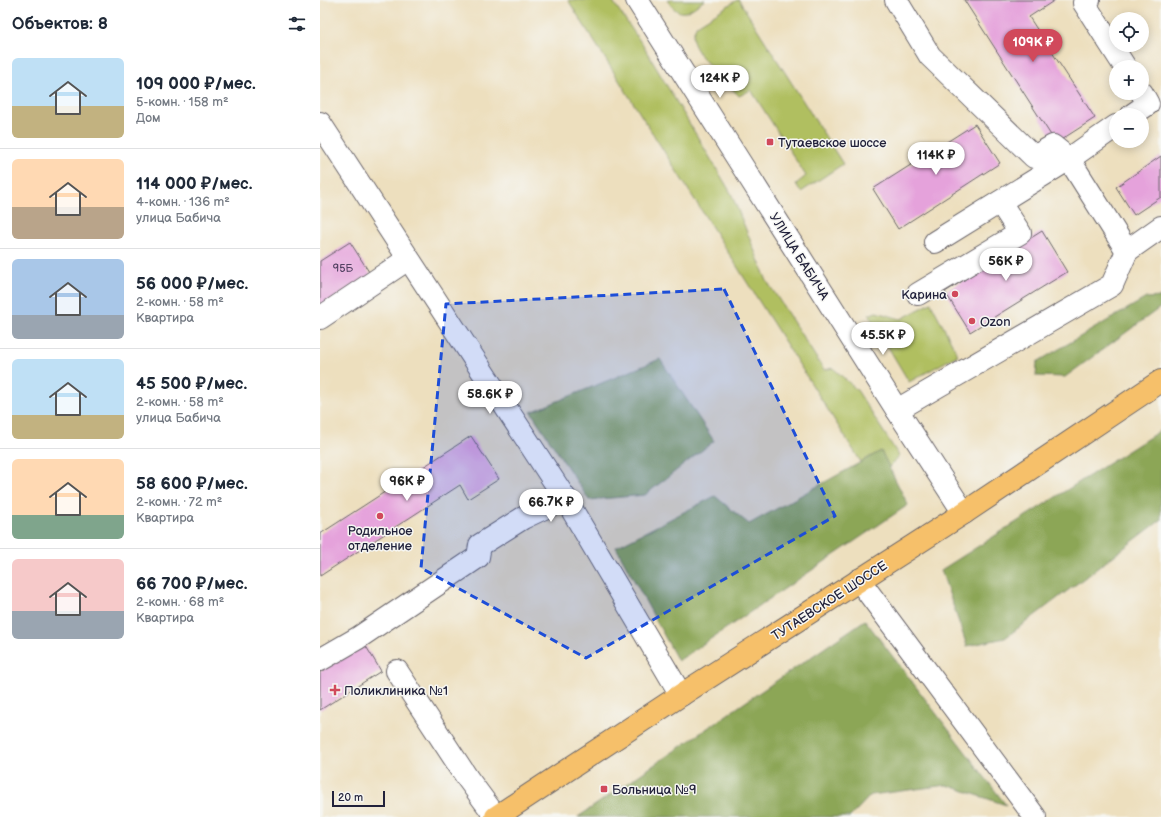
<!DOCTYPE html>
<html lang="ru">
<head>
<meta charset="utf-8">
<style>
  body { margin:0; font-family:"Balsamiq Sans",sans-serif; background:#f6f6f7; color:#1f2937; height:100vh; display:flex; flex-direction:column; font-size:15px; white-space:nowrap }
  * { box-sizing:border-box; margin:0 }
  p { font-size:13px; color:#747a83 }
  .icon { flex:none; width:22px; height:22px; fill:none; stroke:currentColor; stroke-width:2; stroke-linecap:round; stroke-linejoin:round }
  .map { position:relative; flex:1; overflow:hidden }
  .side { display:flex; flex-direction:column; background:#fff; width:320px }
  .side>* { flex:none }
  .buttons { position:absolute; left:789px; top:12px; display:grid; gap:8px }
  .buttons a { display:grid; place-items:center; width:40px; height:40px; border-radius:50%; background:#fff; box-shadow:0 2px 10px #0003; font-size:20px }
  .scale { position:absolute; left:12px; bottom:10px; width:53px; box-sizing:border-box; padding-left:4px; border:2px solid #22223b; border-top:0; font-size:11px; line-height:14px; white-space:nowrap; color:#22223b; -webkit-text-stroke:3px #f6f6f2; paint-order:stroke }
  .price { position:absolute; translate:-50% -34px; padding:0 9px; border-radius:14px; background:#fff; color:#222; font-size:13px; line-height:26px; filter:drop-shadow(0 1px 2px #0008) }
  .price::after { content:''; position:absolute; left:50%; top:24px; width:12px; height:9px; margin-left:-6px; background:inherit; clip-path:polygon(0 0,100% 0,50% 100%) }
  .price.current { background:#d1495b; color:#fff }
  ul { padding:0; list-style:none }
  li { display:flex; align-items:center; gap:12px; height:100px; padding:0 12px }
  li+li { border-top:1px solid #e0e1e3 }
  li span { display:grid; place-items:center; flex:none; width:112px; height:80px; border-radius:6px; color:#555 }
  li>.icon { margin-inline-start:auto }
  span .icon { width:48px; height:48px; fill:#fffc; stroke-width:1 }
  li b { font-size:17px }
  h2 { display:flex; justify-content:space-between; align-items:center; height:48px; padding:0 12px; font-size:17px }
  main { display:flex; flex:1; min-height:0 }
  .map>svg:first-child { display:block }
</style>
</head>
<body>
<main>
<section class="side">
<h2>Объектов: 8<svg class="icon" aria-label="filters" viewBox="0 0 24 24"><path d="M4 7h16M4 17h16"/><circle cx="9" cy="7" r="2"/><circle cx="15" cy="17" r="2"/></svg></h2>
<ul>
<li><span style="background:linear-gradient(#bfe0f5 60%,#c2b280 0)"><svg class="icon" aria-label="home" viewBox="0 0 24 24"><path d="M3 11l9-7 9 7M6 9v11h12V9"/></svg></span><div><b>109 000 ₽/мес.</b><p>5-комн. · 158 m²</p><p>Дом</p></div></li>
<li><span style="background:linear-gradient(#ffd9b3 60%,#b9a48a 0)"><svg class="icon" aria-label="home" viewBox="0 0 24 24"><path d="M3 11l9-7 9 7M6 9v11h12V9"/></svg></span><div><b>114 000 ₽/мес.</b><p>4-комн. · 136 m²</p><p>улица Бабича</p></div></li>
<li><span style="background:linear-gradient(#a9c7e8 70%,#9aa5b1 0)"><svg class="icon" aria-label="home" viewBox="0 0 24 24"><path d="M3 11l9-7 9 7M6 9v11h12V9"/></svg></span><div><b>56 000 ₽/мес.</b><p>2-комн. · 58 m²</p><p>Квартира</p></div></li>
<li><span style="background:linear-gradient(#bfe0f5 70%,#c2b280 0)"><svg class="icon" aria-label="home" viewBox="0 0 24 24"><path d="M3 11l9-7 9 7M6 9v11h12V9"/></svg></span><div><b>45 500 ₽/мес.</b><p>2-комн. · 58 m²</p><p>улица Бабича</p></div></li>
<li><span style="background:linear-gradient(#ffd9b3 70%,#7fa58c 0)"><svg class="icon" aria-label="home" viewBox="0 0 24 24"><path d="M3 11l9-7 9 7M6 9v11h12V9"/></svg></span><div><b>58 600 ₽/мес.</b><p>2-комн. · 72 m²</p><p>Квартира</p></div></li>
<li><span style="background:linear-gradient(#f6c9c9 65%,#9aa5b1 0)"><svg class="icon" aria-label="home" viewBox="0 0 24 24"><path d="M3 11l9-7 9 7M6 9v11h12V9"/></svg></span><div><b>66 700 ₽/мес.</b><p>2-комн. · 68 m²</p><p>Квартира</p></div></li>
</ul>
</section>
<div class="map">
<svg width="841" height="817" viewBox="0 0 841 817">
  <rect width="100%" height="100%" fill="#f6f6f2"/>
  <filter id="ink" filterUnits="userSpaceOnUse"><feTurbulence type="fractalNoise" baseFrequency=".025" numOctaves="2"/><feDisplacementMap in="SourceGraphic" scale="8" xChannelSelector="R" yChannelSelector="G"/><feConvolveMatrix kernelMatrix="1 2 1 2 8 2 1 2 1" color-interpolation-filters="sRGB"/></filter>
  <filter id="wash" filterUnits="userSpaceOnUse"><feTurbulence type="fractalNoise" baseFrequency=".012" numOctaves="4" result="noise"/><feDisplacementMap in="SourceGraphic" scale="16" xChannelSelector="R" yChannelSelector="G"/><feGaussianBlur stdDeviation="0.9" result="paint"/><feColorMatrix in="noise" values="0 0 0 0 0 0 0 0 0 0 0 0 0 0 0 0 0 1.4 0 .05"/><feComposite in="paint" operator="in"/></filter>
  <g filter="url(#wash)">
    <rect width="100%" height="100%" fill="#eddfbe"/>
    <g fill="#b0bf61" stroke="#69704e">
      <path d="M248,0H292L322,44L411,193L447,281L504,370L513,368L537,390L579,456L569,467L561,451L541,462Z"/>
      <path d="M347,0H385C368,11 361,21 347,0Z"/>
      <path d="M417,0H419L523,164L481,192L476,184L486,176L431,90L419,96C407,83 377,57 373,41C372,35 374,30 377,25Z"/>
      <path d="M611,303L638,355L589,382L549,315L556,312L581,319Z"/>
    </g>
    <g fill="#8ca657" stroke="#576449">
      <path d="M841,297V307L745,377L716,376L717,362L826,298Z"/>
      <path d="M340,359L394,441L325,495L269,500L211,412Z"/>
      <path d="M841,430V520L685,638L647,646L621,570Z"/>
      <path d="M561,451L588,505L358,661L296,547L395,496L429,524Z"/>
      <path d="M545,620L686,805L627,785L551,795L530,817H258Z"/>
    </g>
    <g id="blocks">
      <g fill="#e5a2db">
        <path d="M644,0H735L709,17L775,118L736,143Z"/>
        <path d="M655,124L680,163L578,229L553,189Z"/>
        <path d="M841,156V197L814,215L796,187Z"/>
        <path d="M722,231L747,272L650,332L625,292Z"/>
        <path d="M30,242L51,275L0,308V261Z"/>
        <path d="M151,436L179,479L148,499L140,485L0,576V534Z"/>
        <path d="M44,643L61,671L0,710V671Z"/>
      </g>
    </g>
  </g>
  <g filter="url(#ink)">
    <use href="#blocks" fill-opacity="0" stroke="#696469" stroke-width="1"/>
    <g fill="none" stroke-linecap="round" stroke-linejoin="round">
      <g stroke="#696469" stroke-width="24">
        <g id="minor">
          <path d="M317,0L577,410L644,513"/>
          <path d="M576,0L610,56L714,157L733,146L749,159L807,251"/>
          <path d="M769,0L764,3L805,67"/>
          <path d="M812,115L828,104L822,93"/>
          <path d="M0,123L245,498L361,695"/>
          <path d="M615,242L749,159L796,126"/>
          <path d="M598,294L700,233L680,202"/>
          <path d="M0,318L88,259"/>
          <path d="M577,410L792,285L807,251L841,227"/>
          <path d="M539,580L715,817"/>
          <path d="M0,660L38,638L158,557L160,545L203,518L245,498"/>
          <path d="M77,671L148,779L176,817"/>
        </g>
      </g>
      <g stroke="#696469" stroke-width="24">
        <path id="major" d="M176,817L361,695L644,513L841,381"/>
      </g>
      <use href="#minor" stroke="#fff" stroke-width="22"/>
      <use href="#major" stroke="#f6c06b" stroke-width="22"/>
    </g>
  </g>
  <path fill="#1d4ed8" fill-opacity="0.2" stroke="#1d4ed8" stroke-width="3" stroke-dasharray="8 5" stroke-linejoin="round" d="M404,289L515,516L266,658L101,568L126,304Z"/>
  <g fill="#d1495b" stroke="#f6f6f2" stroke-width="1.5">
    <rect x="446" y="138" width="8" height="8" rx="2"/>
    <circle cx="635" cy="294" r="4"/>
    <circle cx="652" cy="321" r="4"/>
    <circle cx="60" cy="516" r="4"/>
    <path d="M13 684h4v4h4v4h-4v4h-4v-4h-4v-4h4z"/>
    <rect x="280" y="785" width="8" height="8" rx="2"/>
  </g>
  <g text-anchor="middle" stroke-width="3" stroke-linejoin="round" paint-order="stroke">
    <g font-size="11" fill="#534263">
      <text x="23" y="272">95Б</text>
    </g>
    <g font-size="13" fill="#22223b" stroke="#f6f6f2" text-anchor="start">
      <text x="458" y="147">Тутаевское шоссе</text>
      <text x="627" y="299" text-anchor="end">Карина</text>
      <text x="660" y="326">Ozon</text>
      <text x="60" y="535" text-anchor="middle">Родильное<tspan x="60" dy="15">отделение</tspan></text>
      <text x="24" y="695">Поликлиника №1</text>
      <text x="292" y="794">Больница №9</text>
    </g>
    <g font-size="13" fill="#22223b" stroke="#f6f6f2">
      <text transform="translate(480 256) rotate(58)" y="5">УЛИЦА БАБИЧА</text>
      <text transform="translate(509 600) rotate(-33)" y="5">ТУТАЕВСКОЕ ШОССЕ</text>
    </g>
  </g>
</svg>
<div class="buttons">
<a><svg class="icon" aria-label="locate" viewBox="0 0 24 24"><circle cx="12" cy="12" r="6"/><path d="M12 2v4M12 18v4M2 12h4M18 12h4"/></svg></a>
<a>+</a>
<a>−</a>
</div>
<div class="scale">20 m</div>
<b class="price current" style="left:713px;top:63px">109K ₽</b>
<b class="price" style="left:400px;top:99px">124K ₽</b>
<b class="price" style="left:616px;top:176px">114K ₽</b>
<b class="price" style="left:686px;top:282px">56K ₽</b>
<b class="price" style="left:563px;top:356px">45.5K ₽</b>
<b class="price" style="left:170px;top:415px">58.6K ₽</b>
<b class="price" style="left:87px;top:502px">96K ₽</b>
<b class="price" style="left:231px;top:523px">66.7K ₽</b>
</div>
</main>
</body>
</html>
